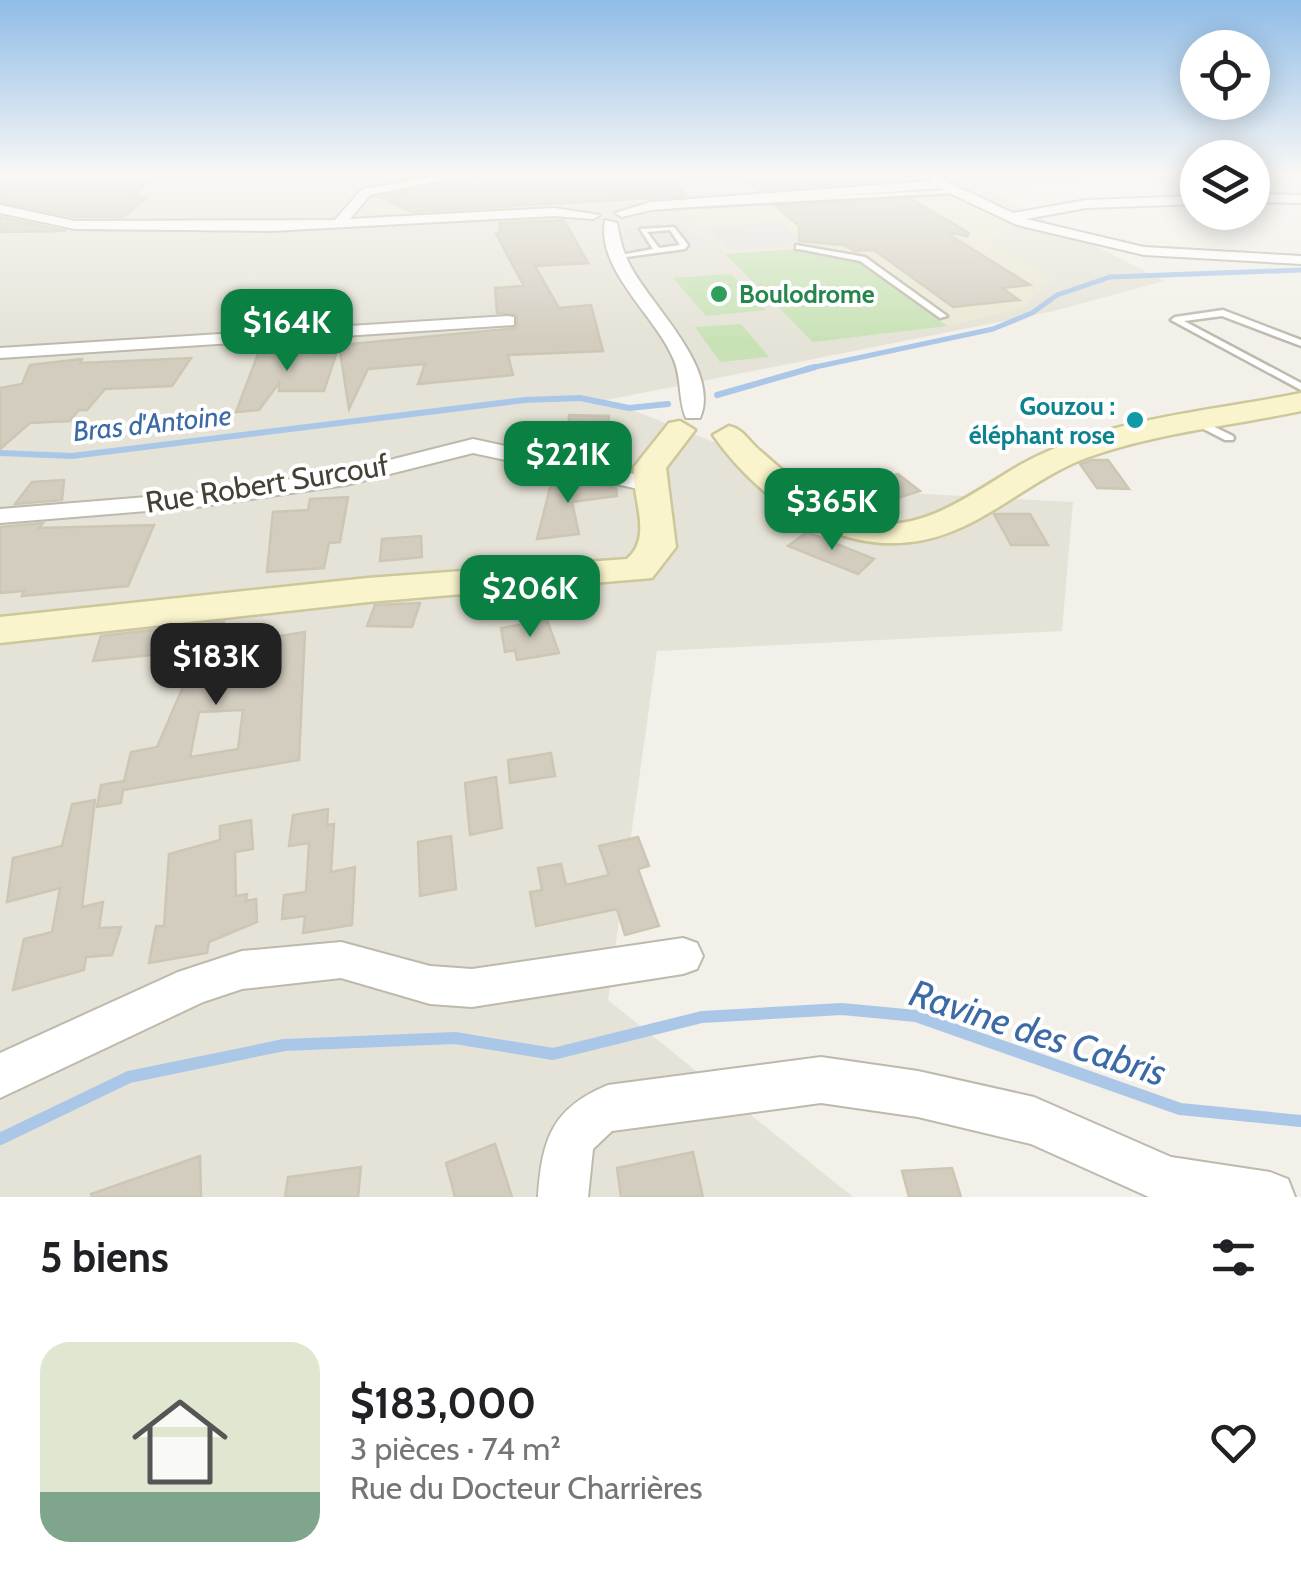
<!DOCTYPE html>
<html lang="fr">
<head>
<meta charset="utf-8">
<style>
  body { margin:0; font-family:Cabin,sans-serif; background:#f2f2f2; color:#202124; height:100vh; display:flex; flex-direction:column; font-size:38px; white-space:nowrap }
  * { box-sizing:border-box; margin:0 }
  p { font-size:32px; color:#757577 }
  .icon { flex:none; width:55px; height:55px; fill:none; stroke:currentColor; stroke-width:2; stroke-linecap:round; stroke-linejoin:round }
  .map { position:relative; height:1197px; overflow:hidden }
  .sheet { display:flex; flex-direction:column; background:#fff; flex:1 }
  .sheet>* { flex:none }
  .buttons { position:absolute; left:1180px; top:30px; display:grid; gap:20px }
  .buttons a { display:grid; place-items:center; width:90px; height:90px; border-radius:50%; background:#fff; box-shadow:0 5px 25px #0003; font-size:50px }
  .price { position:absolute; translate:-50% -85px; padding:0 22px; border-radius:20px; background:#0b8043; color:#fff; font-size:32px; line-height:65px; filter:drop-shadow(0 2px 5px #0008) }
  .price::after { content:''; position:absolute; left:50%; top:60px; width:30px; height:22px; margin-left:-15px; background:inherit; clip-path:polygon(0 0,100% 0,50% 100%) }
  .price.selected { background:#222; color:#fff }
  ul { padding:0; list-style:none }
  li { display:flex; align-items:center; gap:30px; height:250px; padding:0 40px }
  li+li { border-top:2px solid #e0e0e0 }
  li span { display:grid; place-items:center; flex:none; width:280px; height:200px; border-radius:30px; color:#555 }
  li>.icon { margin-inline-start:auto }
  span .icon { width:120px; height:120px; fill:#fffc; stroke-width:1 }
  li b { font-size:42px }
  h2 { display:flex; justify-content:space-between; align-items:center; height:120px; padding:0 40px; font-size:42px }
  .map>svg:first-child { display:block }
</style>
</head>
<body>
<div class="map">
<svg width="1301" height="1197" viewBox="0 0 1301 1197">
  <rect width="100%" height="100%" fill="#f2f0e8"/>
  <path fill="#e5e3d7" d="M0,174H1197V180L980,186L1164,281L1054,311L607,400L833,489L1073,502L1062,631L657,651L608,1000L853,1197H0Z"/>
  <path fill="#eae7d3" d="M896,192L954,196L998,218L1010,225L994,242L1052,280L1023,308L947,326L865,263L797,249L725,254L685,206Z"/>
  <g fill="#c8e2b5">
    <path d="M796,249C867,253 893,285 947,326L813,342L725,254Z"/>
    <path d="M731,274L766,310L706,316L673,278Z"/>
    <path d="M741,324L769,357L720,362L695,327Z"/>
  </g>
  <g fill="#e1e0dc">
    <path d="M780,222L805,244L730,251L705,227Z"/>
    <path d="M684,224L704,245L637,255L624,228Z"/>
  </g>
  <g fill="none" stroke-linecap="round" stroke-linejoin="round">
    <path stroke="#abc7e8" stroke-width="5" d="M806,369L993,329L1032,313L1057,295L1110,277L1301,270"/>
    <g stroke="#abc7e8" stroke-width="6">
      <path d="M717,395L815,367"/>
      <path d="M0,453L72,456L525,400L580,398L629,408L668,404"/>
    </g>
    <path stroke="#abc7e8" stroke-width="12" d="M0,1139L129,1077L284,1045L455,1038L553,1054L702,1017L842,1009L916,1016L1180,1109L1301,1121"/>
  </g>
  <g fill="#d3cdbf" stroke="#cdc6b3" stroke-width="2.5" fill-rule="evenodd">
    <path d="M98,174L89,182H147L134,197H147L123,217H75L0,202V187L13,177Z"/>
    <path d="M588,174L615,178L669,176L686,196L411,212L380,197L458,181L474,186L499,181L513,185L543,180L579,181Z"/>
    <path d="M738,174H859L881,181L758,190Z"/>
    <path d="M911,199L969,233L967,236L945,232L1030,285L1002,288L1019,300L953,307L874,250L855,251L844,245L799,241V226L776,206Z"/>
    <path d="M0,217L66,231L0,232Z"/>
    <path d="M564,220L588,263L535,266L559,308L591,305L603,351L508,355L513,375L418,384L425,364L368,369L349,409L339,345L517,328V315L497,313L495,288L524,286L496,234L501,231L499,223Z"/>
    <path d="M339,345L324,391H279V383L259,410L236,412L259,351Z"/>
    <path d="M191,358L172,386L105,389L87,410H79L70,421L30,423L0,449V388L22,384L30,365L82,359L80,363Z"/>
    <path d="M569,415L609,416L606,435H615L616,456H567Z"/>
    <path d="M1092,460H1108L1129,489L1097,488L1080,464Z"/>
    <path d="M898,474L920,491L894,499L870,480Z"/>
    <path d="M564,477L616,488L617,496L572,502L579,534L537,539L551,484L564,483Z"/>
    <path d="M64,480L62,500L15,504L32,482Z"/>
    <path d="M348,497L340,542L329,543L324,568L267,572L273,512L308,510L310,499Z"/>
    <path d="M994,514H1030L1048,545H1011Z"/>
    <path d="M43,523L39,528L154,525L128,586L22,596L24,591L0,593V527Z"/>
    <path d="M807,532L874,559L858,574L788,546Z"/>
    <path d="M421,536L422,557L380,561L382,539Z"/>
    <path d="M420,603L412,627L367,626L375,605Z"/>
    <path d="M547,620L559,653L517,660L515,650L505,652L501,628Z"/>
    <path d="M224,622L218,672L259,670L261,639L305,632L299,760L123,790L121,803L97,807L101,785L124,781L131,752L157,747L199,650L93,661L101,636ZM243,710L238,749L190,757L199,712Z"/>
    <path d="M551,753L555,776L510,783L508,760Z"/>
    <path d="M496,777L502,828L470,835L465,783Z"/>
    <path d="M95,800L82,907L103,902L99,928L121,927L112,955L86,957L84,970L13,990L24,939L52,932L60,888L7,902L13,858L62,846L72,804Z"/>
    <path d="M328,809L327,825L334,824L331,872L355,867L352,925L303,933L305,916L282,919L284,895L306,892L309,843L289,846L293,815Z"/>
    <path d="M251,820L253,849L235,852L236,896L247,894L246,901L256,899L257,922L209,942L207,953L149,963L156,926H164L169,854L220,840V826Z"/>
    <path d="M451,836L456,889L420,896L418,842Z"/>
    <path d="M638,837L649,866L638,869L659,926L625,935L617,909L536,926L530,892L542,890L538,868L561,864L566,885L609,875L599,846Z"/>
    <path d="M495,1144L512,1197H455L446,1163Z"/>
    <path d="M693,1152L703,1197H621L617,1168Z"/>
    <path d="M200,1156L201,1197H92L91,1194Z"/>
    <path d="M361,1167L358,1197H285L288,1177Z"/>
    <path d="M952,1168L961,1197H909L902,1171Z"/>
  </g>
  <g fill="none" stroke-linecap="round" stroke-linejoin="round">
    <g stroke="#bdb9ac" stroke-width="5">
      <g id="lane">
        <path d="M953,190L955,193L669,208L666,206L669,204Z"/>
        <path d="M674,227L688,245L685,249L619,258L615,256L653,249L640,229ZM670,230L680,245L659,248L647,232Z"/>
        <path d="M796,245L865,257L947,316L940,318L860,261L799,249H796Z"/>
        <path d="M1223,310L1301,340V346L1222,316L1184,321L1301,383V390L1171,320L1175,317Z"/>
        <path d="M1200,420L1233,436L1234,438L1233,440H1225L1196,425L1195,423Z"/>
      </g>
    </g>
    <g stroke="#bdb9ac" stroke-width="4">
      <g id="street">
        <path d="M449,174H472L370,195L350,219L554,208L600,215L593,219L554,216L271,231L75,229L0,213V205L75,221L335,220L362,189Z"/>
        <path d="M491,174H585L579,177Z"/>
        <path d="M928,174H938L945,181L1013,213L1086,200L1198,196V204L1086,208L1026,219L1144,247L1301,256V264L1144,255L1017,225L939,188L651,210L622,217L615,213L651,202L932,181Z"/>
        <path d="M1252,194L1301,195V203L1252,202Z"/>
        <path d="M605,220L617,223C620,239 623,253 631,267C652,307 721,369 700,418H686C678,400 682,377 673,358C655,315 596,270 605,220Z"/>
        <path d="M508,316L514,317V325L0,358V348Z"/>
        <path d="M473,439L648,477L660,484L648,491L473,453L346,485L196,507L0,523V509L196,493L346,471Z"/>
        <path d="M683,938L697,943L703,956L697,969L683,974L472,1007L430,1004L341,978L242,989L203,1002L0,1098V1053L178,972L242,951L341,942L430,966L472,969Z"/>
        <path d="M821,1057L918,1071L1034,1097L1171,1157L1270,1172L1288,1179L1295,1197H1149L1031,1144L918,1117L821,1103L612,1131L593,1149L588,1197H538C542,1139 552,1108 608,1085Z"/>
      </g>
    </g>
    <g stroke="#cdc79c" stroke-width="5">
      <g id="secondary">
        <path d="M1301,393V411C1230,426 1155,433 1086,458C1038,476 1000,512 953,531C860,569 767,512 713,435L729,426C743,429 747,439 758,449C790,476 829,516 873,523C927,531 976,490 1020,465C1104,418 1208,412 1301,393Z"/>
        <path d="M680,421L695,430L666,468L676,547L652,578L368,602L0,643V617L368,578L627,559C654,536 631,498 634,467L669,423Z"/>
      </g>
    </g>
    <use href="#lane" fill="#fff" fill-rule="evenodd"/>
    <use href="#street" fill="#fff" fill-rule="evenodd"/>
    <use href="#secondary" fill="#f9f4cc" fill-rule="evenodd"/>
  </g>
  <linearGradient id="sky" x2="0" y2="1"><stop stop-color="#8fbce8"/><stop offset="0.51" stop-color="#f9f8f5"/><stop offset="1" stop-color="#f9f8f5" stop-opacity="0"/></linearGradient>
  <rect width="1301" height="341" fill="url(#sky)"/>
  <circle fill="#2e9e5b" stroke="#fff" stroke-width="4" cx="719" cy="294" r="10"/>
  <circle fill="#0f9aa8" stroke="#fff" stroke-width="4" cx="1135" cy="420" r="10"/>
  <g text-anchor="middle" stroke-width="8" stroke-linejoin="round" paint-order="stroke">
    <g font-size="25" font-weight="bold" fill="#27864d" stroke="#fff" text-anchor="start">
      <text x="739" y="303">Boulodrome</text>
    </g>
    <g font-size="25" font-weight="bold" fill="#0d838f" stroke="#fff" text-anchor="end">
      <text x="1115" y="415">Gouzou :<tspan x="1115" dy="29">éléphant rose</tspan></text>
    </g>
    <g font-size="28" font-style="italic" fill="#3c6aa5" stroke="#fff">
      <text transform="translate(152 423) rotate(-6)" y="10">Bras d'Antoine</text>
    </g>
    <g font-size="30" fill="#454137" stroke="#fff">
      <text transform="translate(267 484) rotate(-9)" y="10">Rue Robert Surcouf</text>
    </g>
    <g font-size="38" font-style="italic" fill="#3c6aa5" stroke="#fff">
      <text transform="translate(1038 1033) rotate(18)" y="13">Ravine des Cabris</text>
    </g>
  </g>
</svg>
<div class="buttons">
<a><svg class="icon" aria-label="locate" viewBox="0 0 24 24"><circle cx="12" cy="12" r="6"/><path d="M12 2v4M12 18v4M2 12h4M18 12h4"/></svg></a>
<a><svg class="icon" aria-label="layers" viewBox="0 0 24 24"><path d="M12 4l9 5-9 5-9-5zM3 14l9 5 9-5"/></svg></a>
</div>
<b class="price" style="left:287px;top:374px">$164K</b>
<b class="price" style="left:568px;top:506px">$221K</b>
<b class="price" style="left:832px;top:553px">$365K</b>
<b class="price" style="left:530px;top:640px">$206K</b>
<b class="price selected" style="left:216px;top:708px">$183K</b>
</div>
<section class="sheet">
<h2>5 biens<svg class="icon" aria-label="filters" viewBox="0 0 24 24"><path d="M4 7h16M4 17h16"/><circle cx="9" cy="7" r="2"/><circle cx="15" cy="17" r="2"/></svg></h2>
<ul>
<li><span style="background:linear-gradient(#dfe7d0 75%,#7fa58c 0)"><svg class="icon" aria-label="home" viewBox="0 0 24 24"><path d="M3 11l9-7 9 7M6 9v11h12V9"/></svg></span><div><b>$183,000</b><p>3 pièces · 74 m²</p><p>Rue du Docteur Charrières</p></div><svg class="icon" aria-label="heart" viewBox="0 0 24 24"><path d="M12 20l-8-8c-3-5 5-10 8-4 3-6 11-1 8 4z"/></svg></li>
</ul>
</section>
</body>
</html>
